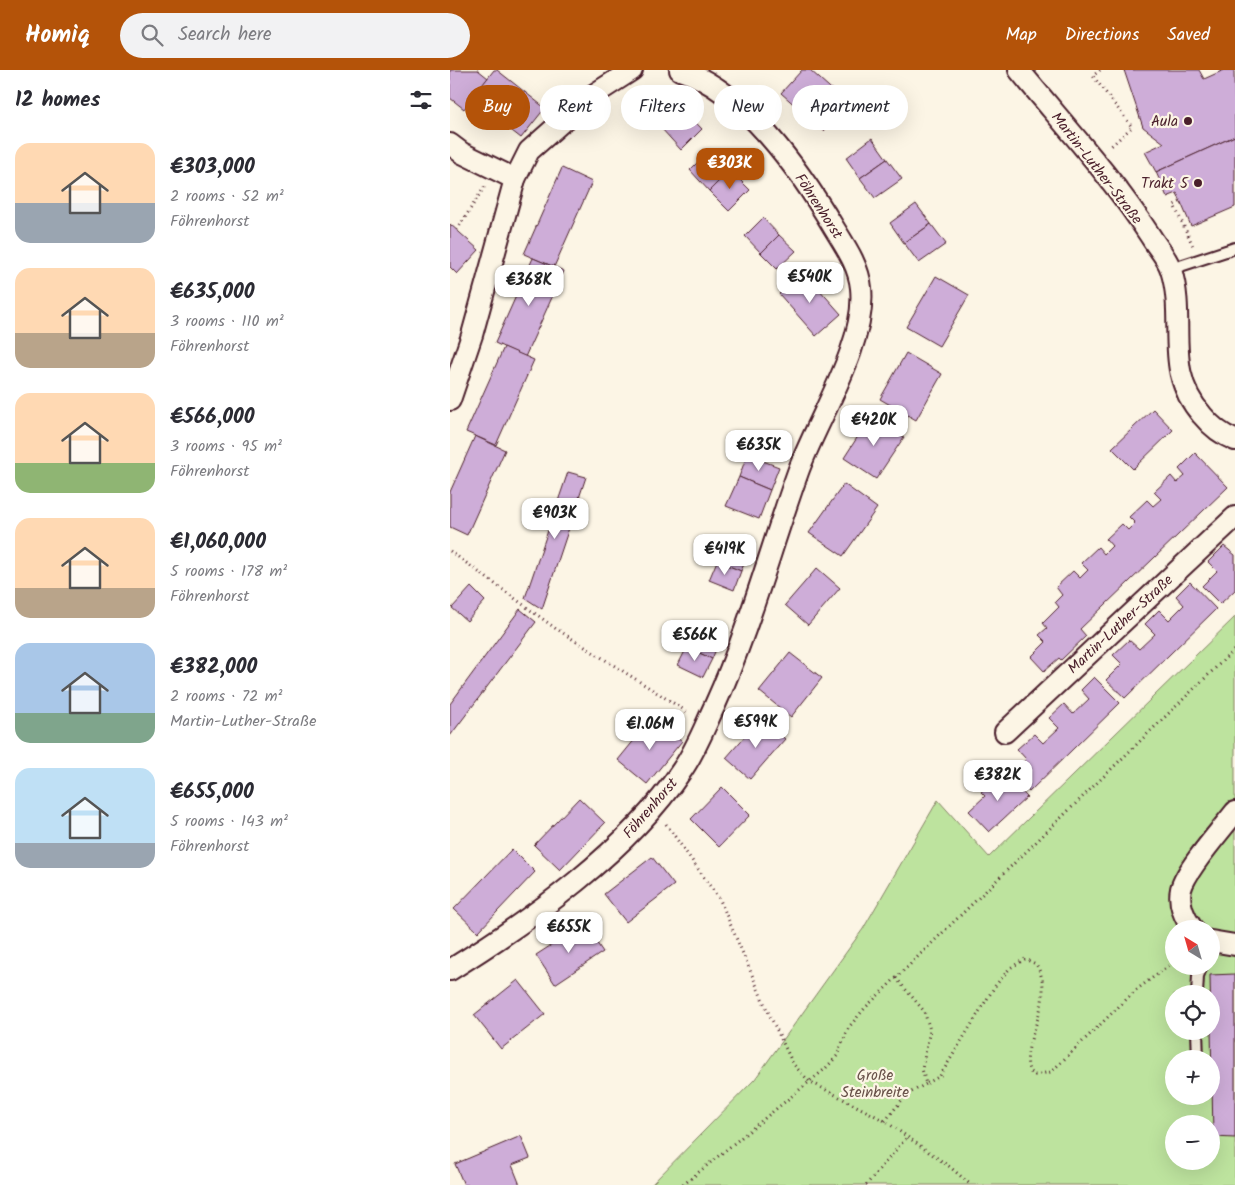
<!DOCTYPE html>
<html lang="en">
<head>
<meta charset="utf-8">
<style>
  body { margin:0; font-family:Kalam,sans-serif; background:#f2f2f3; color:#2b2b33; height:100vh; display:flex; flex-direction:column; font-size:19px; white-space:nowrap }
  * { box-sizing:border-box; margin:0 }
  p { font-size:16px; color:#7c7c81 }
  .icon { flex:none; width:28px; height:28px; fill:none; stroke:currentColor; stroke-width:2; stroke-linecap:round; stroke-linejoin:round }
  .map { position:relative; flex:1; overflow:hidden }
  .sheet { display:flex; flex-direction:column; background:#fff; width:450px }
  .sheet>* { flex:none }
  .banner { position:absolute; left:15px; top:15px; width:475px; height:45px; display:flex; gap:10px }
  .needle { width:32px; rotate:323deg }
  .fabs { position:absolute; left:715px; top:850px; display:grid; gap:10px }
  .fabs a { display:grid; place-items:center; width:55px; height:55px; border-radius:50%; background:#fff; box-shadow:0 5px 20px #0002; font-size:25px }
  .price { position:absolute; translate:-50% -42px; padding:0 11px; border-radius:10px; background:#fff; color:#222; font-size:16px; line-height:32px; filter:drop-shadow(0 1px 2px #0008) }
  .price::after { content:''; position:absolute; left:50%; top:30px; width:15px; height:11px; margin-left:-8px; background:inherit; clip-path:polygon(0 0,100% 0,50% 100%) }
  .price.active { background:#b45309; color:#fff }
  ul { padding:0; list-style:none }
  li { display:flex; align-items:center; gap:15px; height:125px; padding:0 15px }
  li span { display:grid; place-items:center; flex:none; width:140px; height:100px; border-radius:15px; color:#555 }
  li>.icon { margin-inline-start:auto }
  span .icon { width:60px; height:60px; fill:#fffc; stroke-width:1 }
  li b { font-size:21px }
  h2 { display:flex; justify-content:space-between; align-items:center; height:60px; padding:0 15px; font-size:21px }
  .tag { padding:0 18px; border-radius:22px; background:#fff; box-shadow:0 5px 20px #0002; font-size:18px; line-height:45px }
  .tag.active { background:#b45309; color:#fff }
  header { display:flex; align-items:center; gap:30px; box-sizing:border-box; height:70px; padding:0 25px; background:#b45309; color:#fff }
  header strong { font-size:24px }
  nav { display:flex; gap:28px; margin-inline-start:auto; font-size:18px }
  .search { width:350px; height:45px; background:#f2f2f3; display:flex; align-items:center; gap:12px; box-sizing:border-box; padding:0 18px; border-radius:28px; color:#7c7c81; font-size:19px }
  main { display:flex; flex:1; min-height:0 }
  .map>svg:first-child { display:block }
</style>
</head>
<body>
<header>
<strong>Homiq</strong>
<div class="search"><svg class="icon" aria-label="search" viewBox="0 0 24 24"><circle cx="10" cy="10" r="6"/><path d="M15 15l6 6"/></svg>Search here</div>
<nav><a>Map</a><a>Directions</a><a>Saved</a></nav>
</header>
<main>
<section class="sheet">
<h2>12 homes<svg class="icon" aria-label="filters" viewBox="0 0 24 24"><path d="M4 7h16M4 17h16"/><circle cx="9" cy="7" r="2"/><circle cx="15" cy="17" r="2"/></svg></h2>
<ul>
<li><span style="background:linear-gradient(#ffd9b3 60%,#9aa5b1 0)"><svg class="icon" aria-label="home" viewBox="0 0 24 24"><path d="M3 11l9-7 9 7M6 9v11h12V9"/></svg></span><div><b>€303,000</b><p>2 rooms · 52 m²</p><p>Föhrenhorst</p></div></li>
<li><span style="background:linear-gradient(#ffd9b3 65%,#b9a48a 0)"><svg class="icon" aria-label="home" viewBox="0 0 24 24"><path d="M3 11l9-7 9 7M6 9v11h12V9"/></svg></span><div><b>€635,000</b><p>3 rooms · 110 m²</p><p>Föhrenhorst</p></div></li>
<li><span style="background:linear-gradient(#ffd9b3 70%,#8fb573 0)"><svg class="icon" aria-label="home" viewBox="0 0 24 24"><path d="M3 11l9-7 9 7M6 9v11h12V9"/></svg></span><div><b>€566,000</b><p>3 rooms · 95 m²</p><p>Föhrenhorst</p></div></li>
<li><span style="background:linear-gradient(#ffd9b3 70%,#b9a48a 0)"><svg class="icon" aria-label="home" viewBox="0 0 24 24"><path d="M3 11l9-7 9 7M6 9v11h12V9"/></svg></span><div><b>€1,060,000</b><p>5 rooms · 178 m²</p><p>Föhrenhorst</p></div></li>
<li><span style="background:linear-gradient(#a9c7e8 70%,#7fa58c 0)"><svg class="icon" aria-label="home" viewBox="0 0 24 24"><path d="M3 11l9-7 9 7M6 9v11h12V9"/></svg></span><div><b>€382,000</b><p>2 rooms · 72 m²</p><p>Martin-Luther-Straße</p></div></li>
<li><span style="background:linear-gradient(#bfe0f5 75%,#9aa5b1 0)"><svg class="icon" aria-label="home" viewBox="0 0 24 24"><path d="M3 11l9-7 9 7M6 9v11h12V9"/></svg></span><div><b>€655,000</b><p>5 rooms · 143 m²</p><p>Föhrenhorst</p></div></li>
</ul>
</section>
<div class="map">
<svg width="785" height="1115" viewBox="0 0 785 1115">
  <rect width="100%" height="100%" fill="#fcf5e5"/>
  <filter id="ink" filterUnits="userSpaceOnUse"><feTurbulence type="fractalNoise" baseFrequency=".02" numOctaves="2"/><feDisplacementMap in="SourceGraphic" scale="10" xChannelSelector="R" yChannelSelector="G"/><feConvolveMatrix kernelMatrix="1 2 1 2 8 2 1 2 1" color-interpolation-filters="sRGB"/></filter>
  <g filter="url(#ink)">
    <path fill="#bde39e" stroke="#848164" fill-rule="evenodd" d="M785,547V1115H201L305,1009L413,859L488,730L539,787ZM724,859H761V896H724ZM724,924H761V961H724ZM724,989H761V1026H724ZM724,1054H761V1091H724Z"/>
    <g fill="#ceadd8" stroke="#4a1f2b">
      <path d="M0,0H28L38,8L14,39L0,28Z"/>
      <path d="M44,0H47L95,38L71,68L21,29Z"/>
      <path d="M352,0H360L398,34L374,61L331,23Z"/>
      <path d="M674,0H749L754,9L774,0H784L785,66L706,102L695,82L714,73L693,57Z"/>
      <path d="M211,17L232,38L211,58L190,37Z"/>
      <path d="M232,38L252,59L231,80L211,58Z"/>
      <path d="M785,66V137L741,156L727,123L717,127L706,102Z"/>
      <path d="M422,68L437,89L410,108L396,88Z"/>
      <path d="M260,80L280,100L259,121L240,100Z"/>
      <path d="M437,89L452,109L425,128L410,108Z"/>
      <path d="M112,98L142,112L104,197L74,184Z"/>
      <path d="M280,100L300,120L279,141L259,121Z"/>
      <path d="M466,134L481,154L454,173L440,153Z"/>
      <path d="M313,148L329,165L311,183L295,166Z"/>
      <path d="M0,154L29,180L7,204L0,197Z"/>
      <path d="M481,154L496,174L469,193L454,173Z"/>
      <path d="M329,165L346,181L327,199L311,183Z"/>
      <path d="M83,188L114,201L75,287L45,273Z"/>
      <path d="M353,201L391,244L366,266L329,224Z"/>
      <path d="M486,206L519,225L489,276L456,257Z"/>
      <path d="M54,277L84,290L46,375L16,362Z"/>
      <path d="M456,283L492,304L466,350L430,329Z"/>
      <path d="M703,339L723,360L683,399L662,378Z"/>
      <path d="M421,346L454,367L426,409L394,388Z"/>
      <path d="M25,366L55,380L17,465L0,457V422Z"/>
      <path d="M745,383L778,417L630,559L636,566L611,590L609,588L594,601L581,587L596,572L589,565L597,558L593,553L609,537L605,532L612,525L606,517L623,501L630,508L638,500L631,493L648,477L654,484L662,476L656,469L672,454L678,460L685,453L679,447L697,430L703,436L711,429L704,422L721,406L727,413L735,406L729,399Z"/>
      <path d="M297,385L329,397L320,420L289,407Z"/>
      <path d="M118,402L136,407L92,539L75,528Z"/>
      <path d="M289,407L320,420L309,449L276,436Z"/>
      <path d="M394,414L427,438L393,486L359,463Z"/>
      <path d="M273,475L298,485L291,501L267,491Z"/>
      <path d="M774,476L785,485V520L770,534L752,516L767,501L758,492Z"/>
      <path d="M267,491L291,501L284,520L259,510Z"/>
      <path d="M367,498L390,518L358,555L335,535Z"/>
      <path d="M740,512L766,539L675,628L656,610L672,594L663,585L679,570L689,579L705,564L695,554L709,540L719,550L734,535L726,526Z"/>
      <path d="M21,517L35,531L17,551L2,538Z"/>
      <path d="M70,539L86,552L0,666V634Z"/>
      <path d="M244,562L269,572L262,589L237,577Z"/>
      <path d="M237,577L262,589L253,607L228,595Z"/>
      <path d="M340,583L372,608L341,647L309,621Z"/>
      <path d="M644,607L670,633L579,722L561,704L576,689L567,679L584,664L593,673L609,658L599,648L614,634L623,644L639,629L631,620Z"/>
      <path d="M203,647L232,671L197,714L168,690Z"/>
      <path d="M311,648L335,669L300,709L276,688Z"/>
      <path d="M553,702L577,727L539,762L519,741L535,726L531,722Z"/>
      <path d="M272,717L300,745L269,777L241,749Z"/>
      <path d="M129,728L155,753L110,800L84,775Z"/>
      <path d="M62,779L85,802L28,862L4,839Z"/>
      <path d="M202,787L224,815L176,852L154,824Z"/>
      <path d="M134,854L153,882L105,914L86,885Z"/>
      <path d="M785,904V1068L763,1067L760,905Z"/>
      <path d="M68,910L95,944L51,979L24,945Z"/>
      <path d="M71,1066L80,1088L62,1095L70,1115H14L5,1094Z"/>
    </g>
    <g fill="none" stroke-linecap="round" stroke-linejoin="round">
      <g stroke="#4a1f2b" stroke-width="14">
        <g id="lane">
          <path d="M721,199L785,178"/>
          <path d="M747,924L748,906L752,896"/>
          <path d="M747,961L748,989"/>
        </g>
      </g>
      <g stroke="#4a1f2b" stroke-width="24">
        <g id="street">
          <path d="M569,0C614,55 663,108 701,167C707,177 718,189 721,200C737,251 712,300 752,345C761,356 772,365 785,370"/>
          <path d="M0,74L12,83L65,109"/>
          <path d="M0,330L22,265L65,109L79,81L140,27L182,0"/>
          <path d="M555,662L785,447"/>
          <path d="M743,859C734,848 728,833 731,819C736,799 772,759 785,742"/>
          <path d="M761,871L785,875"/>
          <path d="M0,900C82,849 178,781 232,700C246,680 255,656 265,635C299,560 320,480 348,402C367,349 417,274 411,218C409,196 395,176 384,158C351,102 294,20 230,0"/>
        </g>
      </g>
      <g stroke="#4a1f2b" stroke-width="3" stroke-dasharray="1 4" stroke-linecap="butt">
        <path d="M650,0L643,6L682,57L660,77"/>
        <path d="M771,0V1"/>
        <path d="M730,132L724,135L743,176"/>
        <path d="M7,160L35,116"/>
        <path d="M0,481L105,558L239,643"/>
        <path d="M216,754L270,830L314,933L343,994L359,1011L435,1051L500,1097L521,1115"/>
        <path d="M446,908L474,941L480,960L472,999L476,1014L490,1006L545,916L560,898L575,889L586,894C609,932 567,974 580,1002L585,1005L601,1002L686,920L724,892"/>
        <path d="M435,1051L456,1025L476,1014"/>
        <path d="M233,1115L375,999L387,986L399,957L415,938L785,579"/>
        <path d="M416,1115L458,1066"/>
      </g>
      <use href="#lane" stroke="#fcf5e5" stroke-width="10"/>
      <use href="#street" stroke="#fcf5e5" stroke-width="20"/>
    </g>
  </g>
  <g fill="#4a1f2b" stroke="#fcf5e5" stroke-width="2">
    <circle cx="738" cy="51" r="5"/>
    <circle cx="748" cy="113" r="5"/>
  </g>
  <g text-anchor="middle" stroke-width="4.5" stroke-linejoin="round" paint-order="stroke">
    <g font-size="15" fill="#4a1f2b" stroke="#fcf5e5" text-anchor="end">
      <text x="728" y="56">Aula</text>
      <text x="738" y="118">Trakt 5</text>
    </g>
    <g font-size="15" fill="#4a1f2b" stroke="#fcf5e5">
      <text transform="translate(647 98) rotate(52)" y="5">Martin-Luther-Straße</text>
      <text transform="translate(369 136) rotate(57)" y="5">Föhrenhorst</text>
      <text transform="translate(670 554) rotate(-43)" y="5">Martin-Luther-Straße</text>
      <text transform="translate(200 738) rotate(-49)" y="5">Föhrenhorst</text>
    </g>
    <g font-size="15" fill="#675048" stroke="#fcf5e5">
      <text x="425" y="1010">Große<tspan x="425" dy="17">Steinbreite</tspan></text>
    </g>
  </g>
</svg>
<div class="fabs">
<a><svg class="needle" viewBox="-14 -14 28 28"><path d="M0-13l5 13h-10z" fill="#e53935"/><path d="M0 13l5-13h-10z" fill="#7c7c81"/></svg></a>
<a><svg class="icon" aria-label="locate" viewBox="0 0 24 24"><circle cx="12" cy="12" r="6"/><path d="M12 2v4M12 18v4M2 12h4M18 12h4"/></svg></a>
<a>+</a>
<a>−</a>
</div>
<b class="price active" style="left:280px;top:120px">€303K</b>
<b class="price" style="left:360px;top:234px">€540K</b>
<b class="price" style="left:79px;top:237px">€368K</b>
<b class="price" style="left:424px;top:377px">€420K</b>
<b class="price" style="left:309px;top:402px">€635K</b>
<b class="price" style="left:105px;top:470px">€903K</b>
<b class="price" style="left:275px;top:506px">€419K</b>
<b class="price" style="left:245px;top:592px">€566K</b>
<b class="price" style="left:306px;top:679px">€599K</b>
<b class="price" style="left:200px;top:681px">€1.06M</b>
<b class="price" style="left:548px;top:732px">€382K</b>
<b class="price" style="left:119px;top:884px">€655K</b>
<div class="banner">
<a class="tag active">Buy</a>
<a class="tag">Rent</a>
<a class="tag">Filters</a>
<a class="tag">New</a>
<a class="tag">Apartment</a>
</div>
</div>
</main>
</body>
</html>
